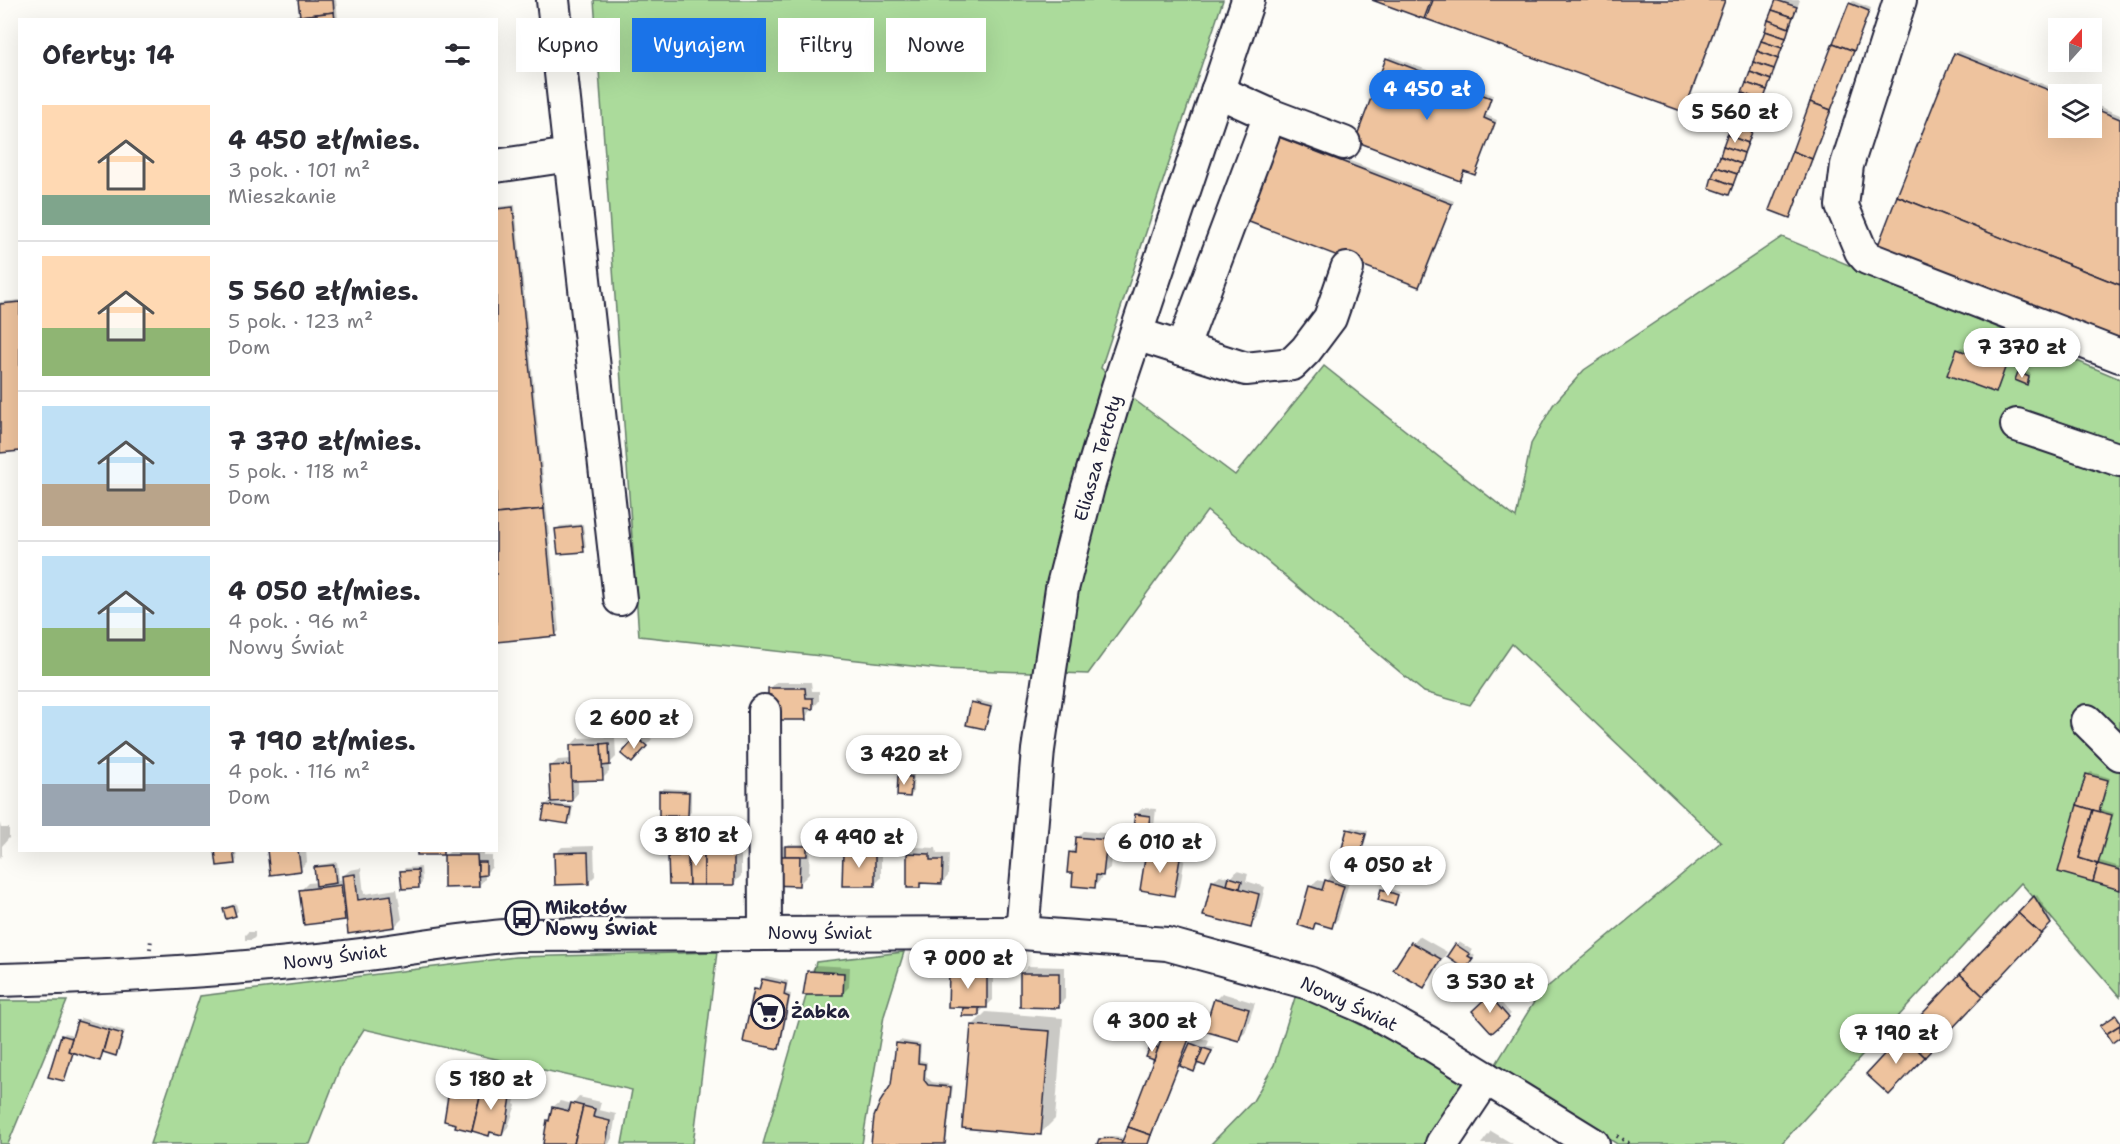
<!DOCTYPE html>
<html lang="pl">
<head>
<meta charset="utf-8">
<style>
  body { margin:0; font-family:"Shantell Sans",sans-serif; background:#f7f7f7; color:#2b2b33; height:100vh; display:flex; flex-direction:column; font-size:22px; white-space:nowrap }
  * { box-sizing:border-box; margin:0 }
  p { font-size:20px; color:#7c7c81 }
  .icon { flex:none; width:33px; height:33px; fill:none; stroke:currentColor; stroke-width:2; stroke-linecap:round; stroke-linejoin:round }
  .map { position:relative; flex:1; overflow:hidden }
  .panel { position:absolute; left:18px; top:18px; width:480px; height:834px; display:flex; flex-direction:column; background:#fff; border-radius:0px; box-shadow:0 6px 24px #0002 }
  .panel>* { flex:none }
  .banner { position:absolute; left:516px; top:18px; width:570px; height:54px; display:flex; gap:12px }
  .needle { width:39px; rotate:21deg }
  .tools { position:absolute; left:2048px; top:18px; display:grid; gap:12px }
  .tools a { display:grid; place-items:center; width:54px; height:54px; border-radius:0px; background:#fff; box-shadow:0 6px 24px #0002; font-size:30px }
  .price { position:absolute; translate:-50% -51px; padding:0 14px; border-radius:21px; background:#fff; color:#222; font-size:20px; line-height:39px; filter:drop-shadow(0 2px 3px #0008) }
  .price::after { content:''; position:absolute; left:50%; top:36px; width:18px; height:14px; margin-left:-9px; background:inherit; clip-path:polygon(0 0,100% 0,50% 100%) }
  .price.on { background:#1a73e8; color:#fff }
  ul { padding:0; list-style:none }
  li { display:flex; align-items:center; gap:18px; height:150px; padding:0 24px }
  li+li { border-top:2px solid #e1e1e2 }
  li span { display:grid; place-items:center; flex:none; width:168px; height:120px; border-radius:0px; color:#555 }
  li>.icon { margin-inline-start:auto }
  span .icon { width:72px; height:72px; fill:#fffc; stroke-width:1 }
  li b { font-size:26px }
  h2 { display:flex; justify-content:space-between; align-items:center; height:72px; padding:0 24px; font-size:26px }
  .chip { padding:0 21px; border-radius:0px; background:#fff; box-shadow:0 6px 24px #0002; font-size:21px; line-height:54px }
  .chip.on { background:#1a73e8; color:#fff }
  .map>svg:first-child { display:block }
</style>
</head>
<body>
<div class="map">
<svg width="2120" height="1144" viewBox="0 0 2120 1144">
  <rect width="100%" height="100%" fill="#fdfcf7"/>
  <filter id="ink" filterUnits="userSpaceOnUse"><feTurbulence type="fractalNoise" baseFrequency=".0167" numOctaves="2"/><feDisplacementMap in="SourceGraphic" scale="12" xChannelSelector="R" yChannelSelector="G"/><feConvolveMatrix kernelMatrix="1 2 1 2 8 2 1 2 1" color-interpolation-filters="sRGB"/></filter>
  <g filter="url(#ink)">
    <g fill="#abdb9b" stroke="#667e6b" stroke-width="1.5">
      <path d="M594,0H1223L1101,368L1136,401L1235,475L1324,366L1516,518L1531,444L1553,405L1584,370L1782,237L2120,379V997L2021,883L1781,1144H1617L1496,1064L1539,994L1721,842L1512,644L1470,705L1424,692L1207,511L1088,674L939,669L639,636Z"/>
      <path d="M717,952L693,1144H622L632,1090L364,1029L341,1065L310,1144H150L200,996L515,957Z"/>
      <path d="M904,952L884,1016L862,1144H763L816,962Z"/>
      <path d="M1297,991L1488,1093L1450,1144H1211L1253,1101L1274,1065Z"/>
      <path d="M0,1001H67L8,1144H0Z"/>
    </g>
    <g fill="#0003">
      <path d="M300,0H336L338,20H295L297,14H301Z"/>
      <path d="M1377,0H1726L1687,108L1684,111L1430,10L1423,17Z"/>
      <path d="M1777,0H1800L1732,190L1729,193L1711,187Z"/>
      <path d="M1853,1L1871,8L1792,214L1789,216L1850,4Z"/>
      <path d="M1959,51L2068,94H2058V128H2091V103L2120,115V344L1956,54Z"/>
      <path d="M1390,56L1493,95L1486,115L1497,120L1478,170L1475,173L1465,170L1460,179L1387,59Z"/>
      <path d="M1280,134L1454,201L1422,283L1419,286L1277,137Z"/>
      <path d="M515,205L559,631L556,634L496,640V207Z"/>
      <path d="M20,300V450L0,452V302Z"/>
      <path d="M1961,347L2007,365L1995,391L1958,350Z"/>
      <path d="M2022,370L2031,374L2026,383L2019,373Z"/>
      <path d="M583,524L586,547L583,550L557,529L560,526Z"/>
      <path d="M776,682H811L812,691H819V701L805,718L770,689Z"/>
      <path d="M976,700L993,704L987,724L984,727L973,703Z"/>
      <path d="M643,732L652,739L638,754L637,738Z"/>
      <path d="M615,737L616,757L609,764V772L602,779H578V793L572,800L551,766L558,760L572,759L571,745L578,738Z"/>
      <path d="M2091,772L2110,778L2101,809L2114,813L2100,861L2120,867V889L2059,871L2088,774Z"/>
      <path d="M903,773L914,774L913,793L910,796L900,776Z"/>
      <path d="M664,788L691,790V812L688,815L661,791Z"/>
      <path d="M549,802L573,806L571,819L568,822L546,805Z"/>
      <path d="M1143,808L1156,809L1153,835L1146,842L1136,814Z"/>
      <path d="M704,816L723,817L722,844L741,845V876L734,883L670,857L686,844H700L701,819Z"/>
      <path d="M0,823L1,828H9V838L2,846V855L0,858Z"/>
      <path d="M1352,827L1368,831L1357,871L1354,874L1349,830Z"/>
      <path d="M1084,831L1113,834L1110,868L1102,874L1101,879L1095,886L1070,853L1077,846V838Z"/>
      <path d="M789,844H809L810,846L809,874L799,884L770,856L780,846H787Z"/>
      <path d="M1148,845L1186,851L1180,887L1173,894L1146,859L1140,858L1141,852Z"/>
      <path d="M594,846L595,876L588,883L555,854L562,847Z"/>
      <path d="M851,846H881V878L874,885L844,853Z"/>
      <path d="M915,847L936,848L937,854H949L948,876L942,883L924,882L919,887L909,854Z"/>
      <path d="M216,850H236L237,860L234,863Z"/>
      <path d="M269,850H306L307,862L300,869Z"/>
      <path d="M451,850H484V856H492V867L485,874V879L478,886L445,856Z"/>
      <path d="M337,862L339,880L344,879L343,876L350,870L361,868L364,894L397,889L402,919L395,926L348,916L344,919L301,890L308,883L318,882L316,868L319,865Z"/>
      <path d="M421,867L422,883L419,886L402,871L405,868Z"/>
      <path d="M1237,871L1248,874L1246,881L1265,887L1257,919L1250,926L1213,881L1220,875L1231,878Z"/>
      <path d="M1333,874L1350,879L1338,919L1331,926L1318,922L1313,928L1310,887L1317,880L1326,882Z"/>
      <path d="M1385,887L1400,892L1394,903L1382,890Z"/>
      <path d="M2037,895L2053,920L1892,1090L1868,1073Z"/>
      <path d="M236,904L238,911L235,914L225,909L228,906Z"/>
      <path d="M248,932H255V937L252,940H245V935Z"/>
      <path d="M1419,936L1447,952L1431,979L1424,986L1395,970L1413,943Z"/>
      <path d="M1459,942L1472,950L1470,952L1475,956L1468,965L1449,956Z"/>
      <path d="M816,965L850,967L849,987L842,994L809,972Z"/>
      <path d="M1028,966L1065,967V999L1058,1006L1022,973Z"/>
      <path d="M957,967H993V1000L978,1014H964V1006L950,973Z"/>
      <path d="M766,976L788,981L786,993L791,994L781,1044L778,1047L755,990L758,987L761,988L763,979Z"/>
      <path d="M1222,993L1255,1003L1245,1033L1238,1039L1216,999Z"/>
      <path d="M1493,993L1511,1014L1492,1031L1474,1011Z"/>
      <path d="M986,1012L1063,1018L1055,1119L1041,1133L972,1026Z"/>
      <path d="M81,1018L125,1031L119,1051L116,1054L105,1051L100,1059L74,1052L66,1076L63,1080L62,1036L65,1033L74,1035L78,1021Z"/>
      <path d="M1171,1023L1193,1031L1186,1048L1198,1037L1209,1041L1207,1046L1214,1048L1208,1062L1205,1065L1201,1063L1194,1070L1180,1064L1148,1144H1099L1104,1136H1116L1123,1138L1156,1059L1152,1046L1155,1043L1161,1046Z"/>
      <path d="M900,1040L921,1044L920,1060L927,1062L926,1076L932,1082L953,1085L946,1144H873L893,1086L897,1043Z"/>
      <path d="M480,1072L502,1078L500,1086L517,1090L514,1104L516,1105L508,1127L502,1134L492,1131L489,1134L452,1094L455,1084L462,1077L473,1080Z"/>
      <path d="M579,1097L601,1102L599,1110L616,1114L612,1138L609,1144H545L548,1121L553,1107L560,1101L573,1104Z"/>
      <path d="M1491,1131L1513,1144H1481Z"/>
    </g>
    <g fill="#eec39e" stroke="#22223b" stroke-width="1.5">
      <path d="M298,0H333L334,12L300,16Z"/>
      <path d="M1372,0H1431L1424,19Z"/>
      <path d="M1433,0H1725L1684,112L1426,19Z"/>
      <path d="M1776,0L1797,7L1793,17L1772,10Z"/>
      <path d="M1849,3L1869,11L1854,51L1833,43Z"/>
      <path d="M1772,10L1793,17L1789,28L1768,20Z"/>
      <path d="M334,12L335,20H293V17Z"/>
      <path d="M1768,20L1789,28L1786,38L1765,31Z"/>
      <path d="M1765,31L1786,38L1782,48L1761,41Z"/>
      <path d="M1761,41L1782,48L1778,59L1757,51Z"/>
      <path d="M1833,43L1854,51L1831,110L1810,102Z"/>
      <path d="M1757,51L1778,59L1774,69L1753,62Z"/>
      <path d="M1954,53L2059,94L2058,128H2091V107L2120,119V285L1897,196Z"/>
      <path d="M1386,58L1491,98L1484,118L1495,123L1475,175L1464,171L1460,181L1355,141Z"/>
      <path d="M1753,62L1774,69L1771,80L1750,72Z"/>
      <path d="M1750,72L1771,80L1767,90L1746,83Z"/>
      <path d="M1746,83L1767,90L1763,101L1742,93Z"/>
      <path d="M1742,93L1763,101L1759,111L1739,104Z"/>
      <path d="M1810,102L1831,110L1812,159L1792,151Z"/>
      <path d="M1739,104L1759,111L1756,122L1735,114Z"/>
      <path d="M1735,114L1756,122L1752,132L1731,125Z"/>
      <path d="M1731,125L1752,132L1748,143L1727,135Z"/>
      <path d="M1727,135L1748,143L1744,153L1723,146Z"/>
      <path d="M1276,136L1452,204L1419,287L1244,220Z"/>
      <path d="M1723,146L1744,153L1741,164L1720,156Z"/>
      <path d="M1792,151L1812,159L1790,218L1769,210Z"/>
      <path d="M1720,156L1741,164L1737,174L1716,167Z"/>
      <path d="M1716,167L1737,174L1733,185L1712,177Z"/>
      <path d="M1712,177L1733,185L1729,195L1709,188Z"/>
      <path d="M1897,196L2120,285V345L1877,248Z"/>
      <path d="M513,207L544,509L496,514V209Z"/>
      <path d="M20,302V451L0,453V304Z"/>
      <path d="M1957,349L2005,368L1996,393L1947,375Z"/>
      <path d="M2018,372L2029,377L2027,385L2015,380Z"/>
      <path d="M544,509L556,636L496,642V514Z"/>
      <path d="M581,526L584,552L558,554L555,529Z"/>
      <path d="M768,688H805L806,698H813V709L805,708L806,720H768Z"/>
      <path d="M971,702L991,707L985,729L966,725Z"/>
      <path d="M636,737L647,746L632,763L621,754Z"/>
      <path d="M609,743L610,765L602,766L601,744Z"/>
      <path d="M601,744L603,780L571,781L570,745Z"/>
      <path d="M571,765L572,801L551,802L549,766Z"/>
      <path d="M2086,774L2108,780L2099,812L2077,805Z"/>
      <path d="M898,776L912,777L910,797L897,796Z"/>
      <path d="M659,791L689,792L688,816H659Z"/>
      <path d="M545,805L571,808L568,824L542,820Z"/>
      <path d="M2077,805L2093,810L2079,858L2098,864L2093,882L2058,872Z"/>
      <path d="M2093,810L2112,815L2098,864L2079,858Z"/>
      <path d="M1135,814L1150,816L1146,844L1131,841Z"/>
      <path d="M699,819H720V842H716V840L699,839Z"/>
      <path d="M1347,829L1366,834L1354,876L1336,871Z"/>
      <path d="M1076,837L1107,840L1103,876L1096,875L1095,888L1072,886L1073,873H1067L1069,852L1075,853Z"/>
      <path d="M699,839L716,840V851L699,850Z"/>
      <rect x="785" y="846" width="22" height="10"/>
      <path d="M215,850H233L235,864L217,866Z"/>
      <path d="M267,850H298L301,871L270,875Z"/>
      <rect x="417" y="850" width="26" height="5"/>
      <path d="M678,850H688L689,885H669L668,856H678Z"/>
      <path d="M688,850H704V885H689Z"/>
      <path d="M704,850L734,851V885H704Z"/>
      <path d="M588,852L589,884L555,885L554,853Z"/>
      <path d="M843,852H875V886H842Z"/>
      <path d="M1146,852L1180,858L1174,896L1140,890Z"/>
      <path d="M907,853L930,854V860H943L942,884L920,883V888H907Z"/>
      <path d="M444,855H477L479,887L444,888Z"/>
      <path d="M768,856H800L799,886L768,885Z"/>
      <path d="M478,862H486V875L478,876Z"/>
      <path d="M2098,864L2120,870V890L2093,882Z"/>
      <path d="M334,865L336,883L316,886L314,867Z"/>
      <path d="M418,870L419,888L402,889L400,871Z"/>
      <path d="M355,874L358,900L391,895L395,927L348,934L342,876Z"/>
      <path d="M1229,877L1242,881L1240,888L1227,885Z"/>
      <path d="M1325,880L1344,886L1332,928L1315,923L1313,930L1298,925L1309,886L1322,890Z"/>
      <path d="M1212,881L1259,894L1251,928L1203,916Z"/>
      <path d="M341,885L345,920L304,925L299,890Z"/>
      <path d="M1381,889L1398,895L1395,905L1378,900Z"/>
      <path d="M2034,896L2051,924L2041,934L2018,913Z"/>
      <path d="M233,906L236,916L226,919L223,909Z"/>
      <path d="M2018,913L2041,934L1983,996L1960,974Z"/>
      <path d="M1411,942L1441,959L1424,988L1393,970Z"/>
      <path d="M1455,944L1470,954L1468,956L1473,959L1466,969L1447,956Z"/>
      <path d="M807,971L844,973L843,995H803Z"/>
      <path d="M949,973H987V1008L948,1007Z"/>
      <path d="M1020,973H1059V1008L1020,1007Z"/>
      <path d="M1960,974L1983,996L1925,1057L1902,1035Z"/>
      <path d="M762,979L786,984L784,995L789,997L779,1049L743,1042L754,989L759,990Z"/>
      <path d="M1489,995L1509,1018L1492,1033L1472,1011Z"/>
      <path d="M1214,999L1249,1009L1239,1041L1204,1031Z"/>
      <path d="M963,1008H979V1016H962Z"/>
      <path d="M2116,1015L2120,1021V1025L2106,1034L2100,1026Z"/>
      <path d="M77,1021L109,1030L100,1061L68,1051Z"/>
      <path d="M971,1025L1050,1031L1041,1135L962,1128Z"/>
      <path d="M1167,1025L1191,1034L1151,1135L1128,1127Z"/>
      <path d="M2120,1025V1037L2112,1043L2106,1034Z"/>
      <path d="M109,1030L123,1034L116,1056L103,1052Z"/>
      <path d="M61,1035L72,1038L68,1051L73,1053L64,1081L48,1077Z"/>
      <path d="M1902,1035L1925,1057L1889,1095L1866,1074Z"/>
      <path d="M896,1043L919,1046L918,1063L925,1064L924,1080L928,1085L951,1087L945,1144H871L874,1117L880,1102L891,1085Z"/>
      <path d="M1190,1043L1203,1048L1194,1072L1180,1066Z"/>
      <path d="M1151,1045L1158,1048L1154,1060L1146,1057Z"/>
      <path d="M1203,1048L1212,1051L1205,1066L1197,1063Z"/>
      <path d="M472,1078L484,1081L472,1131L455,1127L456,1124L444,1121L448,1096H450L453,1083L470,1087Z"/>
      <path d="M484,1081L496,1084L494,1093L511,1097L507,1122H505L502,1135L490,1132L489,1136L472,1131Z"/>
      <path d="M571,1103L583,1106L574,1144H543L547,1120L549,1121L552,1107L569,1111Z"/>
      <path d="M583,1106L595,1109L593,1117L610,1121L606,1144H574Z"/>
      <path d="M1128,1127L1151,1135L1148,1144H1121Z"/>
      <path d="M1112,1138L1122,1141L1121,1144H1097L1099,1139Z"/>
    </g>
    <g fill="none" stroke-linecap="round" stroke-linejoin="round">
      <g stroke="#22223b" stroke-width="36">
        <g id="minor">
          <path d="M1900,0L1847,165L1842,206L1861,251L1867,258L2120,356"/>
          <path d="M1217,91L1270,115L1344,143"/>
          <path d="M570,155L620,599"/>
          <path d="M496,166L570,155L553,0"/>
          <path d="M1136,334L1246,369L1292,364L1306,350L1330,318L1347,269"/>
          <path d="M1182,349L1270,115"/>
          <path d="M2017,425L2120,460"/>
          <path d="M764,711L765,934"/>
          <path d="M2087,721L2120,754"/>
          <path d="M1022,933L1038,750L1062,589L1088,487L1118,387L1248,0"/>
          <path d="M0,980C103,977 206,972 309,961C378,955 447,940 517,935L1022,933L1167,944L1309,983L1369,1009L1429,1043L1593,1144"/>
          <path d="M1442,1144L1486,1078"/>
        </g>
      </g>
      <g stroke="#22223b" stroke-width="4" stroke-dasharray="1.5 4.5" stroke-linecap="butt">
        <path d="M150,949L151,939"/>
        <path d="M1617,1136L1630,1144"/>
      </g>
      <use href="#minor" stroke="#fdfcf7" stroke-width="32"/>
    </g>
  </g>
  <defs>
    <g id="bus-ring" transform="scale(1.725)"><circle r="9.5" fill="#fdfcf7" stroke="#22223b" stroke-width="1.5"/><path d="M-5-6H5V4H4V6H2V4H-2V6H-4V4H-5ZM-3.5-4V0h7V-4ZM-3.5 1.2v1.5H-2V1.2ZM2 1.2v1.5H3.5V1.2Z" fill="#22223b"/></g>
    <g id="supermarket-ring" transform="scale(1.725)"><circle r="9.5" fill="#fdfcf7" stroke="#22223b" stroke-width="1.5"/><path d="M-6-5.5h2.5l.6 2H6L4.5 2H-2.5L-4.4-4H-6ZM-1.5 3.2a1.3 1.3 0 1 0 .1 0ZM3 3.2a1.3 1.3 0 1 0 .1 0Z" fill="#22223b"/></g>
  </defs>
  <g fill-rule="evenodd">
    <use href="#bus-ring" x="522" y="918"/>
    <use href="#supermarket-ring" x="768" y="1012"/>
  </g>
  <g text-anchor="middle" stroke-width="4.5" stroke-linejoin="round" paint-order="stroke">
    <g font-size="18" fill="#22223b" stroke="#fdfcf7">
      <text transform="translate(1098 458) rotate(-74)" y="6">Eliasza Tertoły</text>
      <text x="820" y="939">Nowy Świat</text>
      <text transform="translate(335 957) rotate(-7)" y="6">Nowy Świat</text>
      <text transform="translate(1349 1004) rotate(25)" y="6">Nowy Świat</text>
    </g>
    <g font-size="18" font-weight="bold" fill="#22223b" stroke="#fdfcf7" text-anchor="start">
      <text x="545" y="914">Mikołów<tspan x="545" dy="21">Nowy Świat</tspan></text>
      <text x="791" y="1018">Żabka</text>
    </g>
  </g>
</svg>
<div class="tools">
<a><svg class="needle" viewBox="-14 -14 28 28"><path d="M0-13l5 13h-10z" fill="#e53935"/><path d="M0 13l5-13h-10z" fill="#7c7c81"/></svg></a>
<a><svg class="icon" aria-label="layers" viewBox="0 0 24 24"><path d="M12 4l9 5-9 5-9-5zM3 14l9 5 9-5"/></svg></a>
</div>
<b class="price on" style="left:1427px;top:121px">4 450 zł</b>
<b class="price" style="left:1735px;top:144px">5 560 zł</b>
<b class="price" style="left:2022px;top:379px">7 370 zł</b>
<b class="price" style="left:634px;top:750px">2 600 zł</b>
<b class="price" style="left:904px;top:786px">3 420 zł</b>
<b class="price" style="left:696px;top:867px">3 810 zł</b>
<b class="price" style="left:859px;top:869px">4 490 zł</b>
<b class="price" style="left:1160px;top:874px">6 010 zł</b>
<b class="price" style="left:1388px;top:897px">4 050 zł</b>
<b class="price" style="left:968px;top:990px">7 000 zł</b>
<b class="price" style="left:1490px;top:1014px">3 530 zł</b>
<b class="price" style="left:1152px;top:1053px">4 300 zł</b>
<b class="price" style="left:1896px;top:1065px">7 190 zł</b>
<b class="price" style="left:491px;top:1111px">5 180 zł</b>
<div class="banner">
<a class="chip">Kupno</a>
<a class="chip on">Wynajem</a>
<a class="chip">Filtry</a>
<a class="chip">Nowe</a>
</div>
<section class="panel">
<h2>Oferty: 14<svg class="icon" aria-label="filters" viewBox="0 0 24 24"><path d="M4 7h16M4 17h16"/><circle cx="9" cy="7" r="2"/><circle cx="15" cy="17" r="2"/></svg></h2>
<ul>
<li><span style="background:linear-gradient(#ffd9b3 75%,#7fa58c 0)"><svg class="icon" aria-label="home" viewBox="0 0 24 24"><path d="M3 11l9-7 9 7M6 9v11h12V9"/></svg></span><div><b>4 450 zł/mies.</b><p>3 pok. · 101 m²</p><p>Mieszkanie</p></div></li>
<li><span style="background:linear-gradient(#ffd9b3 60%,#8fb573 0)"><svg class="icon" aria-label="home" viewBox="0 0 24 24"><path d="M3 11l9-7 9 7M6 9v11h12V9"/></svg></span><div><b>5 560 zł/mies.</b><p>5 pok. · 123 m²</p><p>Dom</p></div></li>
<li><span style="background:linear-gradient(#bfe0f5 65%,#b9a48a 0)"><svg class="icon" aria-label="home" viewBox="0 0 24 24"><path d="M3 11l9-7 9 7M6 9v11h12V9"/></svg></span><div><b>7 370 zł/mies.</b><p>5 pok. · 118 m²</p><p>Dom</p></div></li>
<li><span style="background:linear-gradient(#bfe0f5 60%,#8fb573 0)"><svg class="icon" aria-label="home" viewBox="0 0 24 24"><path d="M3 11l9-7 9 7M6 9v11h12V9"/></svg></span><div><b>4 050 zł/mies.</b><p>4 pok. · 96 m²</p><p>Nowy Świat</p></div></li>
<li><span style="background:linear-gradient(#bfe0f5 65%,#9aa5b1 0)"><svg class="icon" aria-label="home" viewBox="0 0 24 24"><path d="M3 11l9-7 9 7M6 9v11h12V9"/></svg></span><div><b>7 190 zł/mies.</b><p>4 pok. · 116 m²</p><p>Dom</p></div></li>
</ul>
</section>
</div>
</body>
</html>
